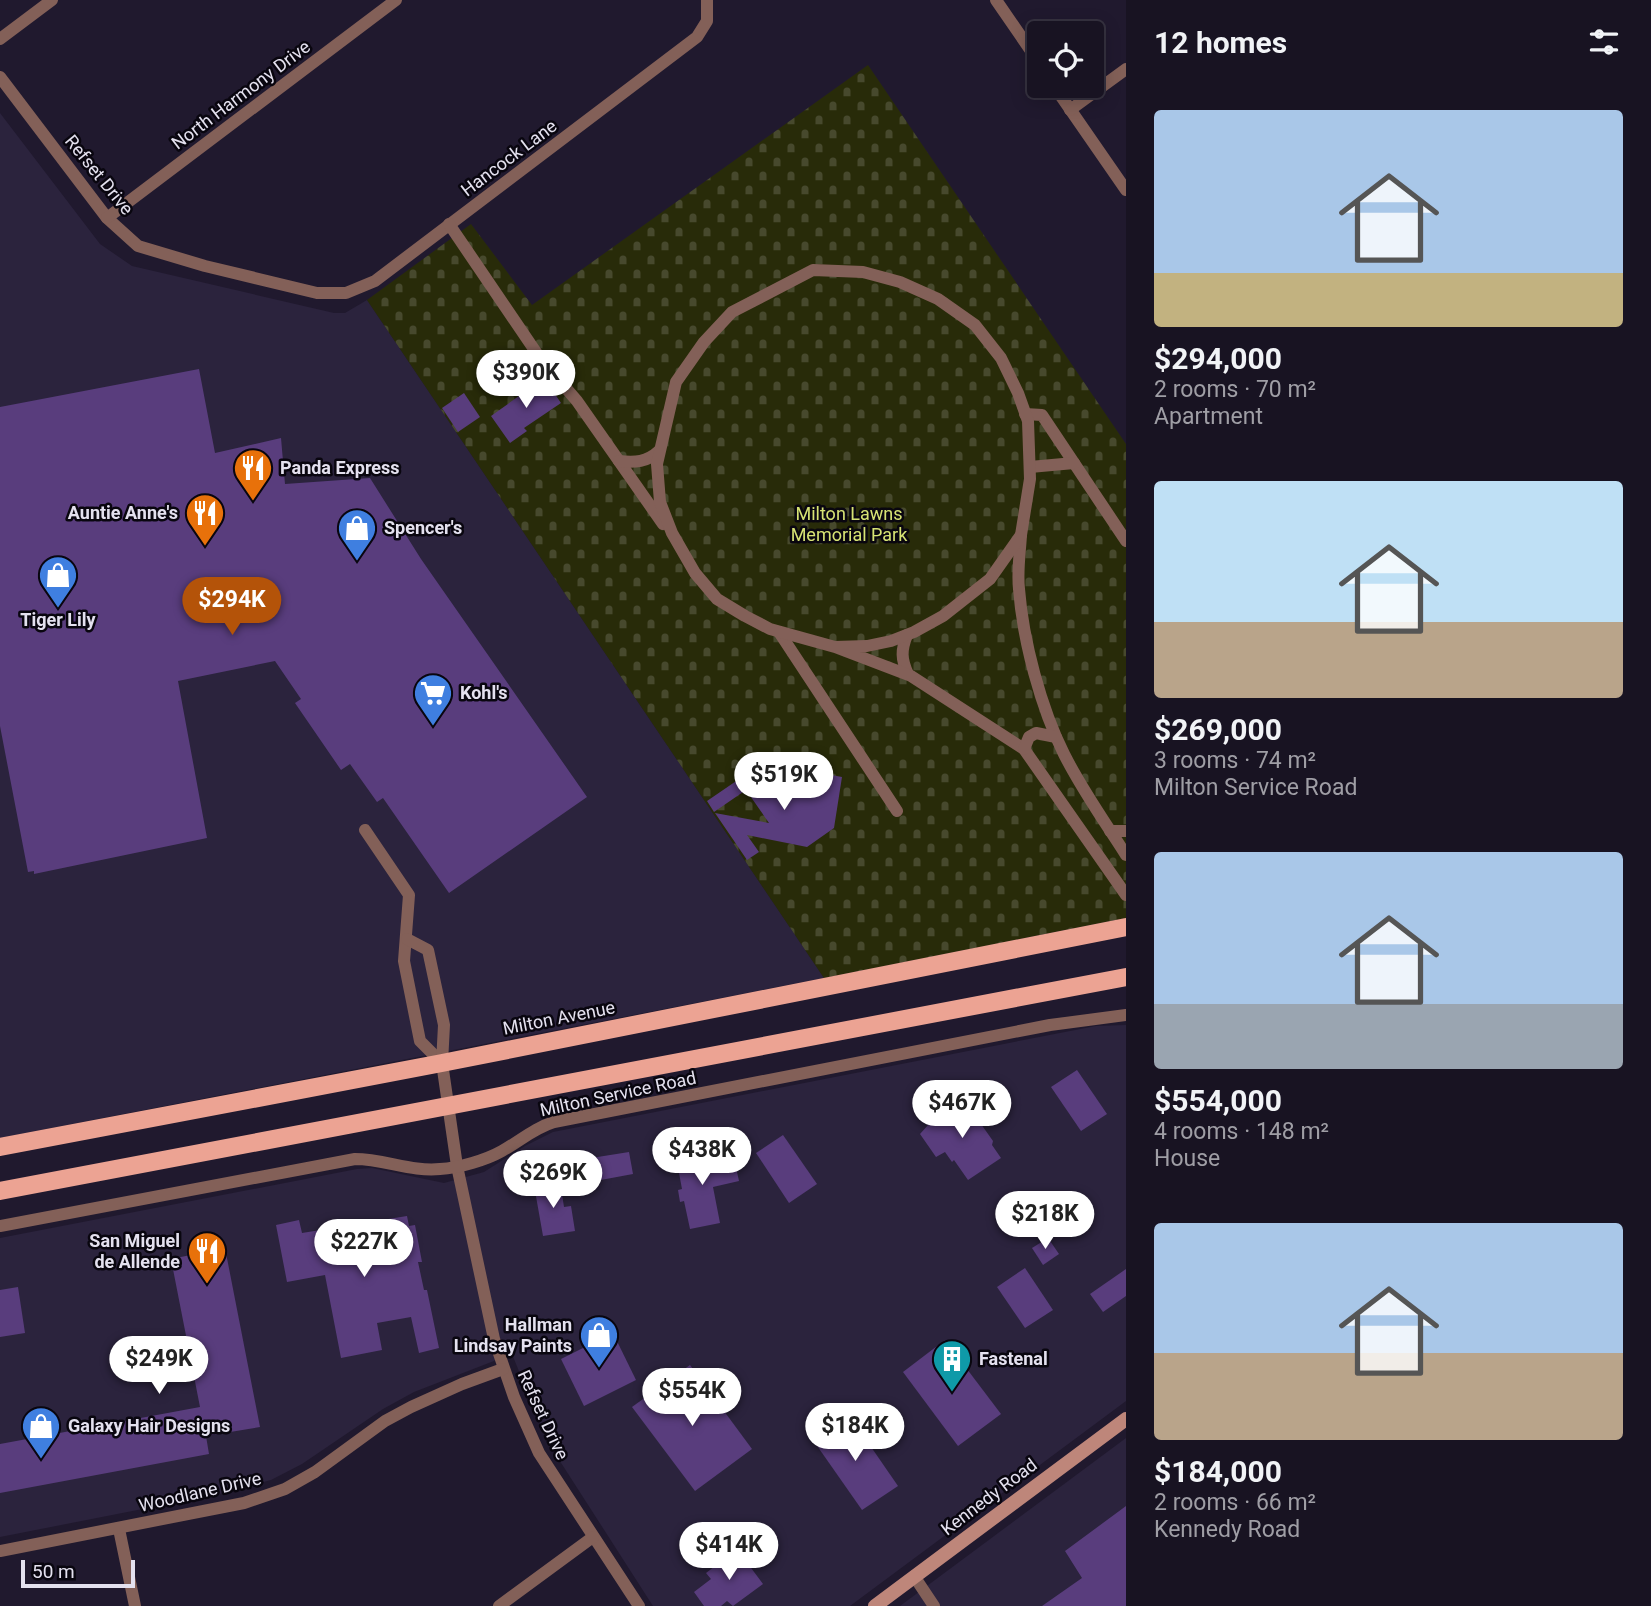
<!DOCTYPE html>
<html lang="en">
<head>
<meta charset="utf-8">
<style>
  body { margin:0; font-family:Roboto,sans-serif; background:#211c2a; color:#f1f3f6; height:100vh; display:flex; flex-direction:column; font-size:26px; white-space:nowrap }
  * { box-sizing:border-box; margin:0 }
  p { font-size:23px; color:#9f9ea5 }
  .icon { flex:none; width:38px; height:38px; fill:none; stroke:currentColor; stroke-width:2; stroke-linecap:round; stroke-linejoin:round }
  .map { position:relative; flex:1; overflow:hidden }
  .drawer { display:flex; flex-direction:column; background:#181322; width:525px }
  .drawer>* { flex:none }
  .controls { position:absolute; left:1027px; top:21px; display:grid; gap:14px }
  .controls a { display:grid; place-items:center; width:77px; height:77px; border-radius:7px; background:#181322; box-shadow:0 4px 18px #0003,0 0 0 2px #363240; font-size:35px }
  .scale { position:absolute; left:21px; bottom:18px; width:114px; box-sizing:border-box; padding-left:7px; border:4px solid #e4e1ef; border-top:0; font-size:19px; line-height:24px; white-space:nowrap; color:#e4e1ef; -webkit-text-stroke:5px #09060f; paint-order:stroke }
  .price { position:absolute; translate:-50% -60px; padding:0 16px; border-radius:24px; background:#fff; color:#222; font-size:23px; line-height:46px; filter:drop-shadow(0 2px 4px #0008) }
  .price::after { content:''; position:absolute; left:50%; top:42px; width:21px; height:16px; margin-left:-10px; background:inherit; clip-path:polygon(0 0,100% 0,50% 100%) }
  .price.on { background:#b45309; color:#fff }
  ul { padding:0; list-style:none }
  li { display:grid; align-content:center; gap:14px; height:371px; padding:0 28px }
  li span { display:grid; place-items:center; height:217px; border-radius:7px; color:#555 }
  li>.icon { margin-inline-start:auto }
  span .icon { width:126px; height:126px; fill:#fffc; stroke-width:1 }
  li b { font-size:30px }
  h2 { display:flex; justify-content:space-between; align-items:center; height:84px; padding:0 28px; font-size:30px }
  main { display:flex; flex:1; min-height:0 }
  .map>svg:first-child { display:block }
</style>
</head>
<body>
<main>
<div class="map">
<svg width="1126" height="1606" viewBox="0 0 1126 1606">
  <defs>
    <pattern id="cemetery-stones" width="16" height="16" patternUnits="userSpaceOnUse" patternTransform="scale(1.75)"><rect width="16" height="16" fill="#282b09"/><path d="M2 7V4a2 2 0 0 1 4 0v3zM10 15v-3a2 2 0 0 1 4 0v3z" fill="#47492d"/></pattern>
  </defs>
  <rect width="100%" height="100%" fill="#20192e"/>
  <g fill="#2b233d">
    <path d="M0,113L100,244L132,266L334,313H345L367,300L824,978L0,1138Z"/>
    <path d="M1126,1025V1401L850,1606H653L547,1441L512,1354L414,1392L383,1409L302,1464L271,1480L219,1494L0,1537V1238L357,1169L372,1168L444,1183L484,1172L525,1146L553,1132L1096,1026Z"/>
    <path d="M1126,1438V1606H900Z"/>
  </g>
  <path fill="url(#cemetery-stones)" d="M868,65L1126,444V918L824,978L367,300L471,224L532,305Z"/>
  <g fill="#593d7d">
    <path d="M199,369L215,453L281,438L285,484L370,478L421,559L587,797L449,893L383,798L377,802L350,764L341,770L295,703L301,699L275,661L178,681L207,838L34,874V871L28,872L0,726V407Z"/>
    <path d="M544,378L561,403L524,428L527,431L510,443L491,416Z"/>
    <path d="M464,393L480,417L458,432L442,408Z"/>
    <path d="M799,769L842,777L834,828L807,847L747,835L759,852L747,860L715,813L769,823L746,790L714,812L707,801L745,775L752,786L747,789L794,798Z"/>
    <path d="M1077,1070L1107,1114L1081,1131L1051,1087Z"/>
    <path d="M964,1100L993,1141L992,1145L1001,1158L968,1180L954,1160L952,1162L945,1152L936,1157L920,1134L929,1124Z"/>
    <path d="M783,1135L817,1184L789,1203L756,1153Z"/>
    <path d="M706,1151L709,1168L735,1163L739,1181L713,1187L720,1223L690,1229L684,1201L680,1202L678,1190L682,1189L676,1157Z"/>
    <path d="M629,1152L633,1174L590,1182L585,1159Z"/>
    <path d="M560,1181L564,1207L571,1206L575,1231L543,1236L534,1185Z"/>
    <path d="M407,1216L409,1226L415,1225L422,1262H418L424,1290H427L439,1348L419,1353L411,1317L377,1323L382,1350L341,1358L325,1275L287,1282L276,1225L299,1220L302,1233Z"/>
    <path d="M1048,1238L1059,1254L1043,1265L1032,1248Z"/>
    <path d="M225,1248L260,1427L206,1436L209,1454L0,1493V1444L200,1407L171,1259Z"/>
    <path d="M1025,1268L1053,1310L1025,1328L997,1287Z"/>
    <path d="M1126,1269V1296L1103,1312L1090,1294Z"/>
    <path d="M18,1287L25,1333L0,1337V1290Z"/>
    <path d="M613,1333L636,1380L584,1406L561,1359Z"/>
    <path d="M945,1340L1001,1414L958,1446L903,1372Z"/>
    <path d="M690,1365L752,1449L695,1491L632,1407Z"/>
    <path d="M849,1415L898,1486L862,1510L813,1440Z"/>
    <path d="M1126,1506V1606H1042L1082,1578L1065,1551Z"/>
    <path d="M737,1549L763,1584L733,1606L727,1601L721,1606H704L694,1592L711,1579L706,1573Z"/>
  </g>
  <g fill="none" stroke-linecap="round" stroke-linejoin="round">
    <g stroke="#836058" stroke-width="12">
      <path d="M996,0L1040,64"/>
      <path d="M0,39L52,0"/>
      <path d="M0,77L107,218L138,246L205,266L317,293H346L375,281L697,37L707,21V0"/>
      <path d="M1054,86L1126,190"/>
      <path d="M1070,110L1126,69"/>
      <path d="M107,218L396,0"/>
      <path d="M449,224L540,358L577,401L663,524"/>
      <path d="M1025,414L1042,415L1126,541"/>
      <path d="M619,461C635,463 647,462 659,451"/>
      <path d="M1030,467L1074,463"/>
      <path d="M1021,535C1020,553 1017,571 1019,589C1023,641 1041,708 1064,754C1082,790 1105,822 1126,855"/>
      <path d="M779,632L897,811"/>
      <path d="M907,635C901,650 901,659 908,674"/>
      <path d="M835,647L867,646L891,641L914,632L943,616L990,579L1021,535L1030,479L1028,421L1018,393L1001,358L975,325L938,299L900,282L863,272L813,270L732,312L704,342L676,382L657,464L660,502L672,533L695,573L717,599L745,616L770,629L835,647L911,676L1024,749L1126,895"/>
      <path d="M1024,749L1029,737L1036,733L1056,737"/>
      <path d="M365,830L409,895L404,961L420,1041L442,1063"/>
      <path d="M1110,831H1126"/>
      <path d="M407,939L428,950L444,1025L442,1063L457,1166L494,1339L514,1397L539,1453L639,1606"/>
      <path d="M0,1226L355,1159C384,1159 412,1172 440,1169C459,1168 486,1160 502,1151C520,1141 534,1128 554,1122L1050,1025L1126,1015"/>
      <path d="M119,1529L135,1606"/>
      <path d="M0,1551L244,1503L285,1489L315,1472L385,1421L411,1407L462,1384L503,1369"/>
      <path d="M914,1576L934,1606"/>
      <path d="M499,1606L593,1537"/>
    </g>
    <path stroke="#be867a" stroke-width="14" d="M875,1606L1126,1419"/>
    <g stroke="#eca393" stroke-width="18">
      <path d="M0,1147L442,1063L1126,927"/>
      <path d="M0,1191L1126,977"/>
    </g>
  </g>
  <defs>
    <g id="restaurant-pin" transform="scale(2.0125)"><path d="M0 17L-7.5 6A9.5 9.5 0 1 1 7.5 6Z" fill="#e8710a" stroke="#09060f"/><path d="M-5-6h1v4h1v-4h1v4h1v-4h1v5L-1.5 .5V6h-2V.5L-5-1ZM5-6V6H3V1.5H1.5Q1.5-4 5-6Z" fill="#fff"/></g>
    <g id="shop-pin" transform="scale(2.0125)"><path d="M0 17L-7.5 6A9.5 9.5 0 1 1 7.5 6Z" fill="#3f7fe0" stroke="#09060f"/><path d="M-5-2.5h2.3a2.7 3.5 0 0 1 5.4 0H5L5.5 6h-11ZM-1.5-2.5h3a1.5 2.3 0 0 0-3 0Z" fill="#fff"/></g>
    <g id="supermarket-pin" transform="scale(2.0125)"><path d="M0 17L-7.5 6A9.5 9.5 0 1 1 7.5 6Z" fill="#3f7fe0" stroke="#09060f"/><path d="M-6-5.5h2.5l.6 2H6L4.5 2H-2.5L-4.4-4H-6ZM-1.5 3.2a1.3 1.3 0 1 0 .1 0ZM3 3.2a1.3 1.3 0 1 0 .1 0Z" fill="#fff"/></g>
    <g id="building-pin" transform="scale(2.0125)"><path d="M0 17L-7.5 6A9.5 9.5 0 1 1 7.5 6Z" fill="#0f9aa8" stroke="#09060f"/><path d="M-4-6H4V6H1V3H-1V6H-4ZM-2.5-4.3h1.7v1.8h-1.7ZM.8-4.3h1.7v1.8H.8ZM-2.5-1h1.7V.8h-1.7ZM.8-1h1.7V.8H.8Z" fill="#fff"/></g>
  </defs>
  <g fill-rule="evenodd">
    <use href="#restaurant-pin" x="253" y="468"/>
    <use href="#restaurant-pin" x="205" y="513"/>
    <use href="#shop-pin" x="357" y="528"/>
    <use href="#shop-pin" x="58" y="575"/>
    <use href="#supermarket-pin" x="433" y="693"/>
    <use href="#restaurant-pin" x="207" y="1251"/>
    <use href="#shop-pin" x="599" y="1335"/>
    <use href="#building-pin" x="952" y="1359"/>
    <use href="#shop-pin" x="41" y="1426"/>
  </g>
  <g text-anchor="middle" stroke-width="5" stroke-linejoin="round" paint-order="stroke">
    <g font-size="18" fill="#e4e1ef" stroke="#09060f">
      <text transform="translate(241 95) rotate(-37)" y="6">North Harmony Drive</text>
      <text transform="translate(509 158) rotate(-37)" y="6">Hancock Lane</text>
      <text transform="translate(99 175) rotate(51)" y="6">Refset Drive</text>
      <text transform="translate(559 1018) rotate(-11)" y="6">Milton Avenue</text>
      <text transform="translate(618 1094) rotate(-12)" y="6">Milton Service Road</text>
      <text transform="translate(543 1415) rotate(65)" y="6">Refset Drive</text>
      <text transform="translate(200 1492) rotate(-13)" y="6">Woodlane Drive</text>
      <text transform="translate(989 1497) rotate(-37)" y="6">Kennedy Road</text>
    </g>
    <g font-size="18" font-weight="bold" fill="#e4e1ef" stroke="#09060f" text-anchor="start">
      <text x="280" y="474">Panda Express</text>
      <text x="178" y="519" text-anchor="end">Auntie Anne's</text>
      <text x="384" y="534">Spencer's</text>
      <text x="58" y="626" text-anchor="middle">Tiger Lily</text>
      <text x="460" y="699">Kohl's</text>
      <text x="180" y="1247" text-anchor="end">San Miguel<tspan x="180" dy="21">de Allende</tspan></text>
      <text x="572" y="1331" text-anchor="end">Hallman<tspan x="572" dy="21">Lindsay Paints</tspan></text>
      <text x="979" y="1365">Fastenal</text>
      <text x="68" y="1432">Galaxy Hair Designs</text>
    </g>
    <g font-size="18" fill="#d7e374" stroke="#09060f">
      <text x="849" y="520">Milton Lawns<tspan x="849" dy="21">Memorial Park</tspan></text>
    </g>
  </g>
</svg>
<div class="controls">
<a><svg class="icon" aria-label="locate" viewBox="0 0 24 24"><circle cx="12" cy="12" r="6"/><path d="M12 2v4M12 18v4M2 12h4M18 12h4"/></svg></a>
</div>
<div class="scale">50 m</div>
<b class="price" style="left:526px;top:410px">$390K</b>
<b class="price on" style="left:232px;top:637px">$294K</b>
<b class="price" style="left:784px;top:812px">$519K</b>
<b class="price" style="left:962px;top:1140px">$467K</b>
<b class="price" style="left:702px;top:1187px">$438K</b>
<b class="price" style="left:553px;top:1210px">$269K</b>
<b class="price" style="left:1045px;top:1251px">$218K</b>
<b class="price" style="left:364px;top:1279px">$227K</b>
<b class="price" style="left:159px;top:1396px">$249K</b>
<b class="price" style="left:692px;top:1428px">$554K</b>
<b class="price" style="left:855px;top:1463px">$184K</b>
<b class="price" style="left:729px;top:1582px">$414K</b>
</div>
<section class="drawer">
<h2>12 homes<svg class="icon" aria-label="filters" viewBox="0 0 24 24"><path d="M4 7h16M4 17h16"/><circle cx="9" cy="7" r="2"/><circle cx="15" cy="17" r="2"/></svg></h2>
<ul>
<li><span style="background:linear-gradient(#a9c7e8 75%,#c2b280 0)"><svg class="icon" aria-label="home" viewBox="0 0 24 24"><path d="M3 11l9-7 9 7M6 9v11h12V9"/></svg></span><div><b>$294,000</b><p>2 rooms · 70 m²</p><p>Apartment</p></div></li>
<li><span style="background:linear-gradient(#bfe0f5 65%,#b9a48a 0)"><svg class="icon" aria-label="home" viewBox="0 0 24 24"><path d="M3 11l9-7 9 7M6 9v11h12V9"/></svg></span><div><b>$269,000</b><p>3 rooms · 74 m²</p><p>Milton Service Road</p></div></li>
<li><span style="background:linear-gradient(#a9c7e8 70%,#9aa5b1 0)"><svg class="icon" aria-label="home" viewBox="0 0 24 24"><path d="M3 11l9-7 9 7M6 9v11h12V9"/></svg></span><div><b>$554,000</b><p>4 rooms · 148 m²</p><p>House</p></div></li>
<li><span style="background:linear-gradient(#a9c7e8 60%,#b9a48a 0)"><svg class="icon" aria-label="home" viewBox="0 0 24 24"><path d="M3 11l9-7 9 7M6 9v11h12V9"/></svg></span><div><b>$184,000</b><p>2 rooms · 66 m²</p><p>Kennedy Road</p></div></li>
</ul>
</section>
</main>
</body>
</html>
